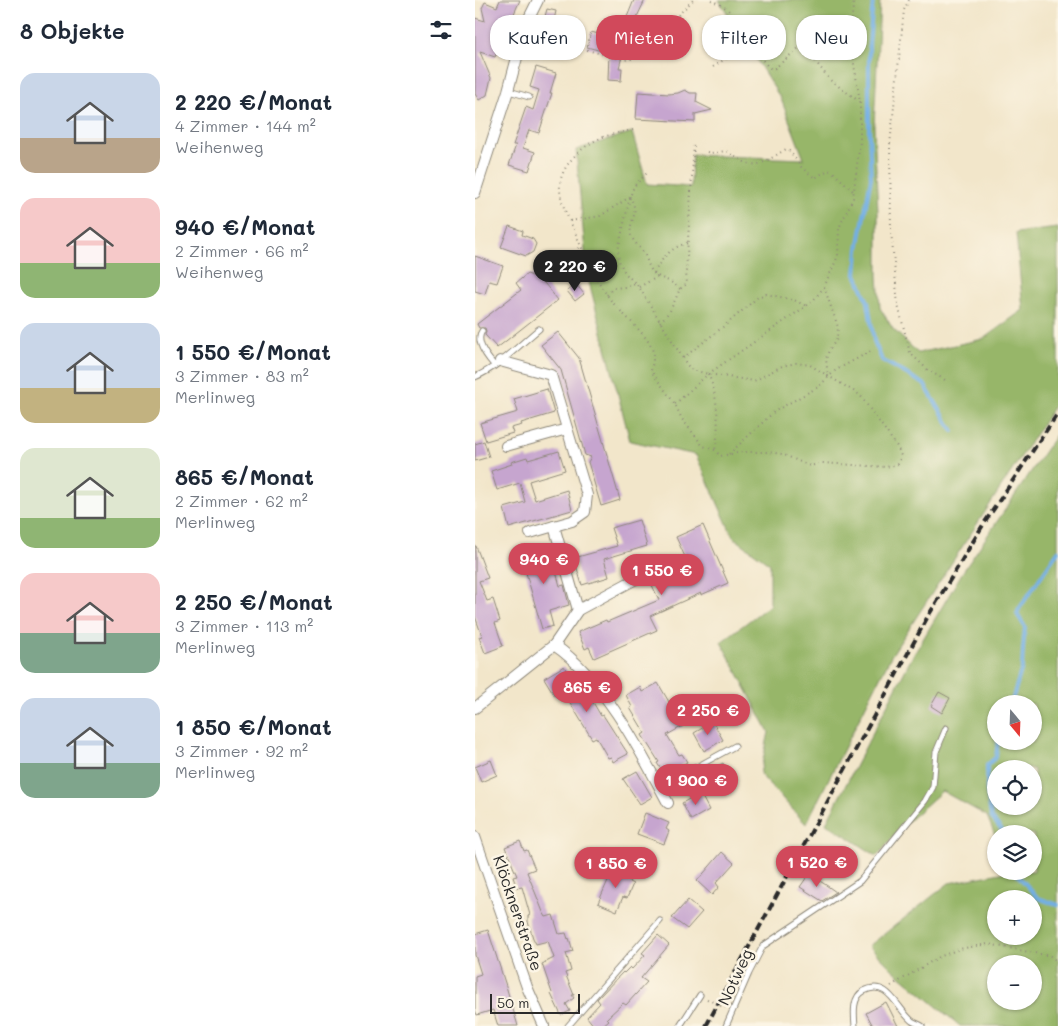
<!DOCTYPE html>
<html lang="de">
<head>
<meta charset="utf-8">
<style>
  body { margin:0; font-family:Mali,sans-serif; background:#f2f2f3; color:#1f2937; height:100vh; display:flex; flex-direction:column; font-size:19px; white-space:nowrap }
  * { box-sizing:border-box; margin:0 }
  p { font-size:16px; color:#747a83 }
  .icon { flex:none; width:28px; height:28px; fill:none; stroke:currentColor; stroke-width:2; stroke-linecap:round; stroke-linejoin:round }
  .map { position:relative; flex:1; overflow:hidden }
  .details { display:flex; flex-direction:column; background:#fff; width:475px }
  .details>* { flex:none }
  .hud { position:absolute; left:15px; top:15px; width:475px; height:45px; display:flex; gap:10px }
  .needle { width:32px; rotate:161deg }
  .buttons { position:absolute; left:512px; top:695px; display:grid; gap:10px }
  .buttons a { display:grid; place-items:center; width:55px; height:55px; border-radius:50%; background:#fff; box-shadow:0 1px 4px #0004; font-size:25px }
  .scale { position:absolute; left:15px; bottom:12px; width:90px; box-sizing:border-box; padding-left:5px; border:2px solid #2b2b2b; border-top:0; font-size:14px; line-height:18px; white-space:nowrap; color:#2b2b2b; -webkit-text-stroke:4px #fcf5e5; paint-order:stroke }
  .price { position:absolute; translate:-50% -42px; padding:0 11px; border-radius:18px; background:#d1495b; color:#fff; font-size:16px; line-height:32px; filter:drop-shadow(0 1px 2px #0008) }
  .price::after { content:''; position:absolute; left:50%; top:30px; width:15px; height:11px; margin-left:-8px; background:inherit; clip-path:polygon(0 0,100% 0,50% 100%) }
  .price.on { background:#222; color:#fff }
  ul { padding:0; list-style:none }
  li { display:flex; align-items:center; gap:15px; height:125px; padding:0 20px }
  li span { display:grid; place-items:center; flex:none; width:140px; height:100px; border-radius:15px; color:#555 }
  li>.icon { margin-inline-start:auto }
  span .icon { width:60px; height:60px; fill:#fffc; stroke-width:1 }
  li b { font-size:21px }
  h2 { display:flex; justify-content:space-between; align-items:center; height:60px; padding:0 20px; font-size:21px }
  .pill { padding:0 18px; border-radius:20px; background:#fff; box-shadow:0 1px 4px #0004; font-size:18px; line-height:45px }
  .pill.on { background:#d1495b; color:#fff }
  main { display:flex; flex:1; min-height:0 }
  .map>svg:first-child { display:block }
</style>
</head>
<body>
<main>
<section class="details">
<h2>8 Objekte<svg class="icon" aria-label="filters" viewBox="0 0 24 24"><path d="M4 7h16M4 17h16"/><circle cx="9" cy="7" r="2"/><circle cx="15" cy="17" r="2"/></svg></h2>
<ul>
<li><span style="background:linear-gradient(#c9d6e8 65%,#b9a48a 0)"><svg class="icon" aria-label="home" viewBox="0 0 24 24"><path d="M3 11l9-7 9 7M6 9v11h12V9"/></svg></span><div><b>2 220 €/Monat</b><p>4 Zimmer · 144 m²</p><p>Weihenweg</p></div></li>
<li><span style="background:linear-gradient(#f6c9c9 65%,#8fb573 0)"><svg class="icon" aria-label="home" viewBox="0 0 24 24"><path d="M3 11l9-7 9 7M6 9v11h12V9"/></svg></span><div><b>940 €/Monat</b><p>2 Zimmer · 66 m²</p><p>Weihenweg</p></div></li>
<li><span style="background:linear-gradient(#c9d6e8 65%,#c2b280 0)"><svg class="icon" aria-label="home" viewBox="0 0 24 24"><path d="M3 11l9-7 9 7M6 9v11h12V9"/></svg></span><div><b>1 550 €/Monat</b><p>3 Zimmer · 83 m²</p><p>Merlinweg</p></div></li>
<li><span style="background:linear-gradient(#dfe7d0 70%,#8fb573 0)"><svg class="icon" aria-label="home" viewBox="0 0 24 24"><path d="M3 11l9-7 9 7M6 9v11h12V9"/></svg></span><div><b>865 €/Monat</b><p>2 Zimmer · 62 m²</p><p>Merlinweg</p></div></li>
<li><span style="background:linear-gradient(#f6c9c9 60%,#7fa58c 0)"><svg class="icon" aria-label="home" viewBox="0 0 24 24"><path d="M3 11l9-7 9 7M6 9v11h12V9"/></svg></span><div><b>2 250 €/Monat</b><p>3 Zimmer · 113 m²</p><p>Merlinweg</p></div></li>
<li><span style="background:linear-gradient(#c9d6e8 65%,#7fa58c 0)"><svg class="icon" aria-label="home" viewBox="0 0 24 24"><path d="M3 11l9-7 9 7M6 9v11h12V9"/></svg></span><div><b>1 850 €/Monat</b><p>3 Zimmer · 92 m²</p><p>Merlinweg</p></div></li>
</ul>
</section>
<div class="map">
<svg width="583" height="1026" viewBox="0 0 583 1026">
  <rect width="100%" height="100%" fill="#fcf5e5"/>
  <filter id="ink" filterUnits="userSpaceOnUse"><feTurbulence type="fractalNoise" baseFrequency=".02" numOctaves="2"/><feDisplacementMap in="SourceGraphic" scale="10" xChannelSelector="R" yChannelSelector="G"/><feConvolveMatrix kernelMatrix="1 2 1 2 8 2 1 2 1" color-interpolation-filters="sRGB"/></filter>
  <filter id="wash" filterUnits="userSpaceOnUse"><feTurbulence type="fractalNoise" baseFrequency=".0096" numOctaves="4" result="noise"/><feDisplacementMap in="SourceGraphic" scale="20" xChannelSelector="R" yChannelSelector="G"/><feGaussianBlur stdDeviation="1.12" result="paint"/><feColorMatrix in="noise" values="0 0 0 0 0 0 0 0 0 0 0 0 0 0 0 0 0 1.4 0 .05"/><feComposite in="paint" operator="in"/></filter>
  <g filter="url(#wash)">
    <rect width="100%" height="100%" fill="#f2e6ca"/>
    <g fill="#97b669" stroke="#61704a" fill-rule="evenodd">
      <path d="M244,0H405L399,127L403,213V276L405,308L418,329L443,353L508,339L548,310L541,233L583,228V400L416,656L331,824L285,774L294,732L246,642L295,605V564L258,537L221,455L155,441L112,274L101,150L157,132L172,184L216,187L217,155L329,159L306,99Z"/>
      <path d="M583,432V1026H485L417,969L394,946L474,883L536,871H559V834H521V838L512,816L467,791L430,824L402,856L351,823L434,663L487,573ZM521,704H559V741H521ZM521,769H559V806H521ZM521,899H559V936H521ZM521,964H559V1001H521Z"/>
    </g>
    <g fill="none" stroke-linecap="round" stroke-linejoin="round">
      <g stroke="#72afe4" stroke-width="4">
        <path d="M398,0L394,45V135L396,178L383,249L381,274L393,302L399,341L407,360L449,384L478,431"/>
        <path d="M536,704L547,667L548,649L550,627L542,614L544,609L583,551"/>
        <path d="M523,741L521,757L512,765V790L516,817L530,834"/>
        <path d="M539,871L563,898L583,905"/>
      </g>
    </g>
    <g id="blocks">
      <g fill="#c6a5cf">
        <path d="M25,0H45L20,57L5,52L16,78L12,95L4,100L0,94V18L10,21L7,8L10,2L22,7Z"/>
        <path d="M159,0H170L151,40L144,68H147L146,81L133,80L134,53L112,47L116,32L143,39Z"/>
        <path d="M72,9L81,11L79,20L88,23L79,51L62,46Z"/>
        <path d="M61,67L81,73L75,93H77L64,133L54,130L48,148L60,152L54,171L34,165L41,145H38L51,107L58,110L64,90L55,87Z"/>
        <path d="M210,90L215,93H222L221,102L237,110L220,114V122L161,119L163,92L194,94L203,93Z"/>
        <path d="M34,226L48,231L47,235L58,239L61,244L58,252L51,256L26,247Z"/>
        <path d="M0,256L28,266L22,283L14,281L10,294L0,291Z"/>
        <path d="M66,263L73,272L65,278L83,300L22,348L10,335L11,331L10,328H4L2,324L46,290L41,283L52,274L58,276L61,267Z"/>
        <path d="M101,284L109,294L100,301L92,291Z"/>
        <path d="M83,332L104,358L145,500L126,506L113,462L116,457L110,455L86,370L66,345Z"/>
        <path d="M72,389L79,413L46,423L47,425L36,428L38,433L11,441L5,423L43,412L39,399Z"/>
        <path d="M9,441L14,457L0,461V444Z"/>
        <path d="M84,451L90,470L54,481L60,500L92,490L97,510L34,528L29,508L50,502L45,483L22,490L16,471L37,464L36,462L52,457L53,460Z"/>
        <path d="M164,520L172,546L129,559L134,577L107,585L99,558L142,546L136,528Z"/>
        <path d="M228,525L253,583L226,595V593L175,616L182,630L119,658L114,647L110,649L103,632L131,620L132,622L184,600L177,585L215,568L201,537Z"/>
        <path d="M0,546H1L13,578L4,581L12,601L18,599L25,621L20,623L28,646L10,653L4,637L7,636L0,616Z"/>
        <path d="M74,547L85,586L89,585L94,605L74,611L78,626L67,629L46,555Z"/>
        <path d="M89,666L93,673L95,672L108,694L112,692L126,716L128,715L153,754L138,762L136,757L133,758L121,737L117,739L88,691L80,696L69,678Z"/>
        <path d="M183,683L208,726L192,735L204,755L207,754L212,762L202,768L201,766L189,774L182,763L184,762L167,735L170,733L155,708L157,707L151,695L165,687L167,692Z"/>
        <path d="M464,692L475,698L467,713L456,706Z"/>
        <path d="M238,722L248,740L229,751L219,733Z"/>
        <path d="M16,760L22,775L6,782L0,767Z"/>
        <path d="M248,763L253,773L257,770L262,780L245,789L240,780L238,782L232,772Z"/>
        <path d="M162,771L177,797L165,804L148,779Z"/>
        <path d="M225,793L234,810L216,820L207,803Z"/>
        <path d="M170,813L194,823L191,829L194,831L189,844L162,834Z"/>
        <path d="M45,841L49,851L52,850L60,869L52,872L68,912L71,917L78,915L84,934L91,933L93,939L94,938L98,951L91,953L96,971L90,973L99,995H97L99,998L91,1004L95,1011L86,1015L76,994L77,993L67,964L79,958L73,941L61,944L58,938L53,922V916L55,915L47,887L42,888L38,877L42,876L30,847Z"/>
        <path d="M247,852L259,863L241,883L244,887L237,895L222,881Z"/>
        <path d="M139,867L157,874L154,882L158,884L152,898L148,897L142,911L123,903Z"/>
        <path d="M334,874L351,885L361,892L347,901L325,887Z"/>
        <path d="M213,900L227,912L212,929L197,918Z"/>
        <path d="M13,930L31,986L43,1026H23L18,1010L2,1015L0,1010V976L6,974L0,955V934Z"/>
        <path d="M183,935L194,945L166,978L172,982L151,1005L148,1003L132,1018L134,1020L127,1026H119L112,1017L125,1003L122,999L148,972L149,973L155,967L157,969L170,955L167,953Z"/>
        <path d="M411,1002L423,1026H398L391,1013Z"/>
      </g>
    </g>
  </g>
  <g filter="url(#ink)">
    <use href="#blocks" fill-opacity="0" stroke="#8e887a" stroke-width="1"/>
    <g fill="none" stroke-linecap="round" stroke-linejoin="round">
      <g stroke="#8e887a" stroke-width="7">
        <g id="service">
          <path d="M34,91L54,97"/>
          <path d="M7,331C0,341 12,357 19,365"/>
          <path d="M0,377C24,367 44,345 64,329"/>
          <path d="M185,787L260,746"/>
          <path d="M93,1026L185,921"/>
          <path d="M205,1026L225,995"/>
          <path d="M251,1026L274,973L288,946L385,881L450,801L458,787L461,752L471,728"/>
          <path d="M380,1026C379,1014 377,997 389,991C413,978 422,1009 437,1021C440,1023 444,1024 447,1026"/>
        </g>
      </g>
      <g stroke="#8e887a" stroke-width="12">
        <g id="minor">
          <path d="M0,193L33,91L51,24L63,0"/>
          <path d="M25,361L76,375L112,495L110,512L97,521L79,526L103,610"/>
          <path d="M31,446L92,429"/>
          <path d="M55,533L79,526"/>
          <path d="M79,645C128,678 166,752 193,803"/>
          <path d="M0,708L79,645L103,610L172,573"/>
          <path d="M0,837L52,987L69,1026"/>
        </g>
      </g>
      <g stroke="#8e887a" stroke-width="2" stroke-dasharray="1 4" stroke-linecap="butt">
        <path d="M236,0C242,3 249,6 254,11C269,26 264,44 251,58"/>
        <path d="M434,0L429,10L415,145L416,231L423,305L435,353L453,370L472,381"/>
        <path d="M112,50L149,60L156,59L165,54L218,0"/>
        <path d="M238,67C253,57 267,47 285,58C289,61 292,66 296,69L300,68L325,47L330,48L355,80L385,102"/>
        <path d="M158,130C148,132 137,134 128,137C108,145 83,166 85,190C86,205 94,219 100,232C110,256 120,279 135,299C145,313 175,336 178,352C179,358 177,366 176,371L200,404L207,419L228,446L240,450L245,456L267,452H293L307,454L335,466L347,463L411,467L423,464L426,456L423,448L385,395L335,365L321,363L307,366L279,381L233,374L217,370L212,365L164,287L150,273L144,261L143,250L155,197L159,186L173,172"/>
        <path d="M232,152L235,153L251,151C280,170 281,168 311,149L314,150L327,168L340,178L353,170L358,172L378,191"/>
        <path d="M95,221L125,216L155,197C166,216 153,219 156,235C158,242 166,248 170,255C173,262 174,270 181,275C191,281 196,280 205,289"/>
        <path d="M97,262L105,246"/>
        <path d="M179,273C187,258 196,247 213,243"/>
        <path d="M164,287L184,276"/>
        <path d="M349,287L363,327L362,339L354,350L351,359L353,377"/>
        <path d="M132,295L138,288L150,287L160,283"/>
        <path d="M185,322L195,311L205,289L212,284L211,272L219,143"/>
        <path d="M208,358L253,323L283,297L291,294L319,300L331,306"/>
        <path d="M233,374C243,394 245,428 240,450"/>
        <path d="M200,404L233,374L337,302L349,287L363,256L364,228L378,198L385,141V102L376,45V23L379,0"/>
        <path d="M254,454L300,411L343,387L361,370L398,350"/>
        <path d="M416,986L464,957L484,949L513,944L575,956L583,962"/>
        <path d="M232,999L250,1008"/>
      </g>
      <use href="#service" stroke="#fff" stroke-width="5"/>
      <use href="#minor" stroke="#fff" stroke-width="10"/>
      <path stroke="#2b2b2b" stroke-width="4" stroke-dasharray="8 4" stroke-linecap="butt" d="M231,1026L452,618L508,525L583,413"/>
    </g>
  </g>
  <g text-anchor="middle" stroke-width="5" stroke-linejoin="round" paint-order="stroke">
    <g font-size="16" fill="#2b2b2b" stroke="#fcf5e5">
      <text transform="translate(43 913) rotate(71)" y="6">Klöcknerstraße</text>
      <text transform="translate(260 977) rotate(-65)" y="6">Notweg</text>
    </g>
  </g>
</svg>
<div class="buttons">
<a><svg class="needle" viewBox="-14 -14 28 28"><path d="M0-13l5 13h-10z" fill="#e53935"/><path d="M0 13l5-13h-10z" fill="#747a83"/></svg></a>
<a><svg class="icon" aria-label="locate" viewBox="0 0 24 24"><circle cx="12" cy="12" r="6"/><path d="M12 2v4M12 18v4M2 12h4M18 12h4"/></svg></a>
<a><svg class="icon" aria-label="layers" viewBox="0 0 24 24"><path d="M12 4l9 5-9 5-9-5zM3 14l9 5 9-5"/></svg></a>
<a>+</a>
<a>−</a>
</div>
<div class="scale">50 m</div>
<b class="price on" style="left:100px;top:292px">2 220 €</b>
<b class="price" style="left:69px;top:585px">940 €</b>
<b class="price" style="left:187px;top:596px">1 550 €</b>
<b class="price" style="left:112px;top:713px">865 €</b>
<b class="price" style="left:233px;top:736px">2 250 €</b>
<b class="price" style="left:221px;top:806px">1 900 €</b>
<b class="price" style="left:342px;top:888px">1 520 €</b>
<b class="price" style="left:141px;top:889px">1 850 €</b>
<div class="hud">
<a class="pill">Kaufen</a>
<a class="pill on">Mieten</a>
<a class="pill">Filter</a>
<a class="pill">Neu</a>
</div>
</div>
</main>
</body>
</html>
